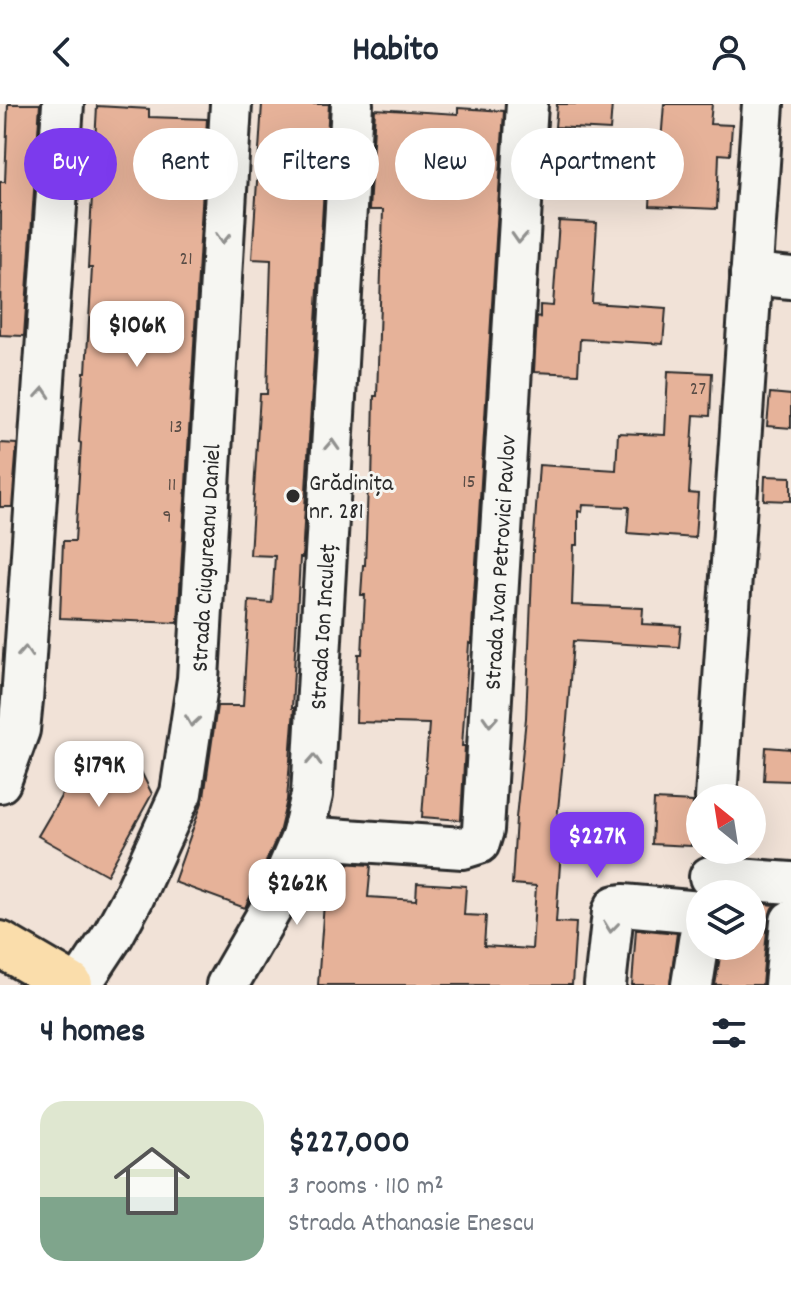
<!DOCTYPE html>
<html lang="en">
<head>
<meta charset="utf-8">
<style>
  body { margin:0; font-family:Dekko,sans-serif; background:#f2f2f3; color:#1f2937; height:100vh; display:flex; flex-direction:column; font-size:30px; white-space:nowrap }
  * { box-sizing:border-box; margin:0 }
  p { font-size:26px; color:#747a83 }
  .icon { flex:none; width:44px; height:44px; fill:none; stroke:currentColor; stroke-width:2; stroke-linecap:round; stroke-linejoin:round }
  .map { position:relative; height:881px; overflow:hidden }
  .side { display:flex; flex-direction:column; background:#fff; flex:1 }
  .side>* { flex:none }
  .guide { position:absolute; left:24px; top:24px; width:744px; height:72px; display:flex; gap:16px }
  .needle { width:52px; rotate:330deg }
  .controls { position:absolute; left:686px; top:680px; display:grid; gap:16px }
  .controls a { display:grid; place-items:center; width:80px; height:80px; border-radius:50%; background:#fff; box-shadow:0 8px 32px #0002; font-size:40px }
  .price { position:absolute; translate:-50% -68px; padding:0 18px; border-radius:16px; background:#fff; color:#222; font-size:26px; line-height:52px; filter:drop-shadow(0 2px 4px #0008) }
  .price::after { content:''; position:absolute; left:50%; top:48px; width:24px; height:18px; margin-left:-12px; background:inherit; clip-path:polygon(0 0,100% 0,50% 100%) }
  .price.active { background:#7c3aed; color:#fff }
  ul { padding:0; list-style:none }
  li { display:flex; align-items:center; gap:24px; height:200px; padding:0 40px }
  li span { display:grid; place-items:center; flex:none; width:224px; height:160px; border-radius:24px; color:#555 }
  li>.icon { margin-inline-start:auto }
  span .icon { width:96px; height:96px; fill:#fffc; stroke-width:1 }
  li b { font-size:34px }
  h2 { display:flex; justify-content:space-between; align-items:center; height:96px; padding:0 40px; font-size:34px }
  .chip { padding:0 28px; border-radius:36px; background:#fff; box-shadow:0 8px 32px #0002; font-size:28px; line-height:72px }
  .chip.active { background:#7c3aed; color:#fff }
  header { display:flex; justify-content:space-between; align-items:center; height:104px; padding:0 40px; background:#fff; font-size:36px; font-weight:700 }
  .map>svg:first-child { display:block }
</style>
</head>
<body>
<header><svg class="icon" aria-label="back" viewBox="0 0 24 24"><path d="M15 5l-7 7 7 7"/></svg>Habito<svg class="icon" aria-label="person" viewBox="0 0 24 24"><circle cx="12" cy="8" r="4"/><path d="M4 21q1-7 8-7t8 7"/></svg></header>
<div class="map">
<svg width="791" height="881" viewBox="0 0 791 881">
  <rect width="100%" height="100%" fill="#f1e2d7"/>
  <filter id="ink" filterUnits="userSpaceOnUse"><feTurbulence type="fractalNoise" baseFrequency=".0125" numOctaves="2"/><feDisplacementMap in="SourceGraphic" scale="16" xChannelSelector="R" yChannelSelector="G"/><feConvolveMatrix kernelMatrix="1 2 1 2 8 2 1 2 1" color-interpolation-filters="sRGB"/></filter>
  <g filter="url(#ink)">
    <g fill="#e6b299" stroke="#2b2b2b" stroke-width="2">
      <path d="M8,0H40L24,232L0,231L1,109H0V78H5Z"/>
      <path d="M262,0H329L302,454H300L292,604H294L287,696L279,729L245,804L174,778L204,693L217,602H243L249,497L272,499L275,452L250,451L260,290H267L271,156L252,155Z"/>
      <path d="M557,0H612L610,26L555,23Z"/>
      <path d="M664,0H712L710,20L732,21L730,51L719,50L717,105L650,102L652,63L659,64Z"/>
      <path d="M97,2L149,5V13L207,15L178,519L60,514L63,437H75L81,339L79,338L84,268H86L92,164H88Z"/>
      <path d="M458,4L504,7L471,540L469,539L462,642H465L461,716L422,713L429,620L356,618L358,550H362L365,491H361L363,461H365L368,380H372L374,292H377L383,106H369L375,5L458,10Z"/>
      <path d="M559,117L597,119L592,199L666,204L663,240L580,235L578,270L534,268L537,212L540,213V201L553,202Z"/>
      <path d="M668,267L712,269L710,312L694,311L689,389L698,390L695,434L627,429L629,403L583,401L582,408L578,407V441H574L572,501L643,504L642,520L681,522L679,543L573,537L567,616L557,716L563,717L556,818L576,819L572,881H318L327,758L371,761L368,793L416,796L417,779L466,782L464,811L486,812L484,842L532,845L536,782L512,780L516,714L526,614L533,447L539,361L616,366L618,329L665,331Z"/>
      <path d="M770,289L791,291V324L767,322Z"/>
      <path d="M0,339L17,340L12,403H0Z"/>
      <path d="M765,372L791,373V397L764,396Z"/>
      <path d="M129,643L152,690L107,771L38,732L81,658Z"/>
      <path d="M766,643L791,645V677L764,676Z"/>
      <path d="M654,696L693,698L691,742L652,740Z"/>
      <path d="M752,799L775,801L772,804L768,815L762,881H715L722,842H752Z"/>
      <path d="M636,825L677,829L670,881H632Z"/>
    </g>
    <g fill="none" stroke-linecap="round" stroke-linejoin="round">
      <g stroke="#2b2b2b" stroke-width="46">
        <g id="minor">
          <path d="M751,170L791,174"/>
          <path d="M0,678L19,626L22,596L63,0"/>
          <path d="M716,694L763,0"/>
          <path id="s1" d="M302,733L463,744L479,739L483,726L527,0"/>
          <path d="M710,773L791,779"/>
          <path id="s2" d="M80,881L113,831L133,794L181,689L198,575L231,0"/>
          <path id="s3" d="M227,881L272,803L302,733L312,691L352,0"/>
          <path d="M605,881L613,808L616,802L623,801L700,808"/>
          <path d="M692,881L700,831"/>
          <path d="M785,881L791,817"/>
        </g>
      </g>
      <g stroke="#2b2b2b" stroke-width="50">
        <path id="major" d="M0,840L70,881"/>
      </g>
      <use href="#minor" stroke="#f6f6f2" stroke-width="40"/>
      <use href="#major" stroke="#faddab" stroke-width="44"/>
    </g>
    <defs><path id="oneway-chevron" d="M-2-3.5L2.5 0L-2 3.5" fill="none" stroke-width="1.6" stroke-linecap="round" stroke-linejoin="round" transform="scale(2)"/></defs>
    <g stroke="#90908e">
      <use href="#oneway-chevron" transform="translate(223 134) rotate(93)"/>
      <use href="#oneway-chevron" transform="translate(519 134) rotate(93)"/>
      <use href="#oneway-chevron" transform="translate(43 289) rotate(-86)"/>
      <use href="#oneway-chevron" transform="translate(332 341) rotate(-87)"/>
      <use href="#oneway-chevron" transform="translate(25 548) rotate(-86)"/>
      <use href="#oneway-chevron" transform="translate(192 617) rotate(99)"/>
      <use href="#oneway-chevron" transform="translate(490 617) rotate(93)"/>
      <use href="#oneway-chevron" transform="translate(314 656) rotate(-87)"/>
      <use href="#oneway-chevron" transform="translate(611 823) rotate(96)"/>
    </g>
  </g>
  <circle fill="#2b2b2b" stroke="#f6f6f2" stroke-width="3" cx="293" cy="392" r="8"/>
  <g text-anchor="middle" stroke-width="6" stroke-linejoin="round" paint-order="stroke">
    <g font-size="20" fill="#5a4d46">
      <text x="186" y="160">21</text>
      <text x="698" y="290">27</text>
      <text x="176" y="328">13</text>
      <text x="469" y="383">15</text>
      <text x="172" y="386">11</text>
      <text x="167" y="418">9</text>
    </g>
    <g font-size="24" fill="#2b2b2b" stroke="#f6f6f2" text-anchor="start">
      <text x="309" y="386">Grădinița<tspan x="309" dy="28">nr. 281</tspan></text>
    </g>
    <g font-size="24" fill="#2b2b2b" stroke="#f6f6f2">
      <text dy="8" stroke="none"><textPath href="#s2" startOffset="454">Strada Ciugureanu Daniel</textPath></text>
      <text dy="8" stroke="none"><textPath href="#s1" startOffset="460">Strada Ivan Petrovici Pavlov</textPath></text>
      <text dy="8" stroke="none"><textPath href="#s3" startOffset="378">Strada Ion Inculeț</textPath></text>
    </g>
  </g>
</svg>
<div class="controls">
<a><svg class="needle" viewBox="-14 -14 28 28"><path d="M0-13l5 13h-10z" fill="#e53935"/><path d="M0 13l5-13h-10z" fill="#747a83"/></svg></a>
<a><svg class="icon" aria-label="layers" viewBox="0 0 24 24"><path d="M12 4l9 5-9 5-9-5zM3 14l9 5 9-5"/></svg></a>
</div>
<b class="price" style="left:137px;top:265px">$106K</b>
<b class="price" style="left:99px;top:705px">$179K</b>
<b class="price active" style="left:597px;top:776px">$227K</b>
<b class="price" style="left:297px;top:823px">$262K</b>
<div class="guide">
<a class="chip active">Buy</a>
<a class="chip">Rent</a>
<a class="chip">Filters</a>
<a class="chip">New</a>
<a class="chip">Apartment</a>
</div>
</div>
<section class="side">
<h2>4 homes<svg class="icon" aria-label="filters" viewBox="0 0 24 24"><path d="M4 7h16M4 17h16"/><circle cx="9" cy="7" r="2"/><circle cx="15" cy="17" r="2"/></svg></h2>
<ul>
<li><span style="background:linear-gradient(#dfe7d0 60%,#7fa58c 0)"><svg class="icon" aria-label="home" viewBox="0 0 24 24"><path d="M3 11l9-7 9 7M6 9v11h12V9"/></svg></span><div><b>$227,000</b><p>3 rooms · 110 m²</p><p>Strada Athanasie Enescu</p></div></li>
</ul>
</section>
</body>
</html>
